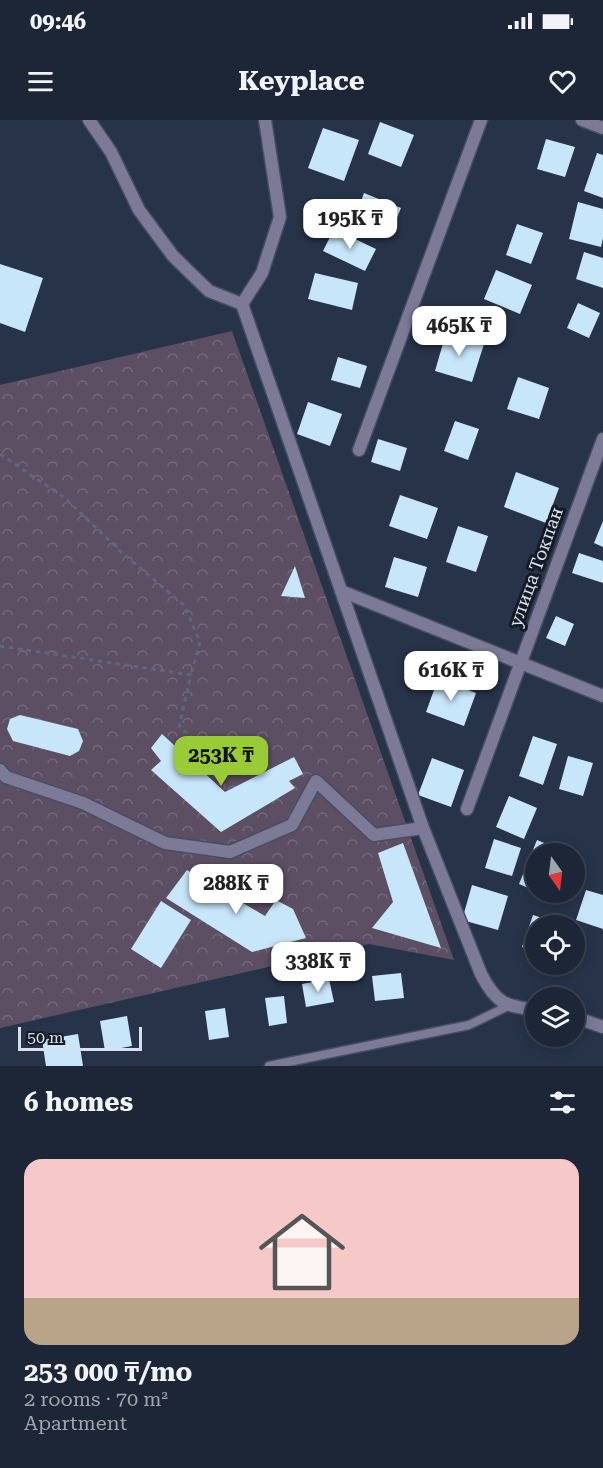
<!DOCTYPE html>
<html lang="en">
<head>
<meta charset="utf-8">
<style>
  body { margin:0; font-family:"Roboto Serif",serif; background:#2a3242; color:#f1f3f6; height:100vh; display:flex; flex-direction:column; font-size:22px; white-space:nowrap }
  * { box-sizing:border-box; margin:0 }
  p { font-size:20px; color:#a0a5ad }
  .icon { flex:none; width:33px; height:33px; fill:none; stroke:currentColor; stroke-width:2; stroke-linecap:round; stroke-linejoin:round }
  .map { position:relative; height:946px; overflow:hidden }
  .side { display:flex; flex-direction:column; background:#1d2637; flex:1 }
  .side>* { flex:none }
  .needle { width:39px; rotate:166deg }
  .tools { position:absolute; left:525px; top:723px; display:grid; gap:12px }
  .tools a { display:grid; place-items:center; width:60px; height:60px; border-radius:50%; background:#1d2637; box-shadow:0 3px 15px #0003,0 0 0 2px #3b4352; font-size:30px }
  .scale { position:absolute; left:18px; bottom:15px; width:124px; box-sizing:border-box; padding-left:6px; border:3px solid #d7e0ee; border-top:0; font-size:16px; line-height:21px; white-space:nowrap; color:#d7e0ee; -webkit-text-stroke:4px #151b25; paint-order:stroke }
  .price { position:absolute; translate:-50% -51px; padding:0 14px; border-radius:12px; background:#fff; color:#222; font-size:20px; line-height:39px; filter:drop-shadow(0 2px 3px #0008) }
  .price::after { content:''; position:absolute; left:50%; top:36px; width:18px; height:14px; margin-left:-9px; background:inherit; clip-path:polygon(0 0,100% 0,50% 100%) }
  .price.selected { background:#99cb36; color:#111 }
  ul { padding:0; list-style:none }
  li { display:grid; align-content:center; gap:12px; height:318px; padding:0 24px }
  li+li { border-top:2px solid #3b4352 }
  li span { display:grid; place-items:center; height:186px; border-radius:18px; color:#555 }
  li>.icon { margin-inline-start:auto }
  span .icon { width:108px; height:108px; fill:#fffc; stroke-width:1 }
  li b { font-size:26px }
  h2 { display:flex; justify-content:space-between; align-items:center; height:72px; padding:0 24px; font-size:26px }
  .status { display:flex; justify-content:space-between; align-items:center; height:42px; padding:0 30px; background:#1d2637; direction:ltr }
  .status svg { height:16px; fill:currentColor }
  header { display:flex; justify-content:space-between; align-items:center; height:78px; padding:0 24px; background:#1d2637; font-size:27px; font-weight:700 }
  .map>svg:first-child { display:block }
</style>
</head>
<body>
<div class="status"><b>09:46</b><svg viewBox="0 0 49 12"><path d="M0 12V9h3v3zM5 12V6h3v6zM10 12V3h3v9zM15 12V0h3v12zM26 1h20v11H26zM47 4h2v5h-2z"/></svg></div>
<header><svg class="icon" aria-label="menu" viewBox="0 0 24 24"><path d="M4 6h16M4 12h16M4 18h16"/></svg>Keyplace<svg class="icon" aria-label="heart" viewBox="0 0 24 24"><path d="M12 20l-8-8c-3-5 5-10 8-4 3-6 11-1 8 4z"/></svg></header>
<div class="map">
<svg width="603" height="946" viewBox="0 0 603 946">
  <defs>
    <pattern id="forest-crowns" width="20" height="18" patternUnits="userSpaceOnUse" patternTransform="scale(1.5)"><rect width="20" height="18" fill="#5d4f63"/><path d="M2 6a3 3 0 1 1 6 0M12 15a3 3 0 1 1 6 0" fill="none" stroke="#74687a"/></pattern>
  </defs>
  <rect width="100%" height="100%" fill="#273349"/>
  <path fill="url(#forest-crowns)" d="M232,211L454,840L369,824L0,908V265Z"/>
  <g fill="#c7e6f9">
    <path d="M380,2L414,15L401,47L368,34Z"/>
    <path d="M323,8L359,20L344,61L308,48Z"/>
    <path d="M546,19L575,27L565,57L537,49Z"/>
    <path d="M597,33L603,35V78L584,71Z"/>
    <path d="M364,73L401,88L390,115L354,101Z"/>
    <path d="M578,82L603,89V118L601,127L569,119Z"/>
    <path d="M517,104L543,113L531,144L506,135Z"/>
    <path d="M334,109L376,129L365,151L323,131Z"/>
    <path d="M584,132L603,138V168L576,159Z"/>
    <path d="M0,144L43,158L25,212L0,203Z"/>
    <path d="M496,150L532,165L520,194L484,179Z"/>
    <path d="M315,153L358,163L352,190L308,179Z"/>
    <path d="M578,183L600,193L589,218L567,208Z"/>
    <path d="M446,213L484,224L472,262L435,251Z"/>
    <path d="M338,237L367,246L360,268L331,260Z"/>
    <path d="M518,257L549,268L539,299L507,289Z"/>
    <path d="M308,282L342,294L330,326L297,314Z"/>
    <path d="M455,301L479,309L468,340L444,331Z"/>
    <path d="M378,319L407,328L400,351L371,342Z"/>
    <path d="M516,352L559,368L546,403L504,387Z"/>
    <path d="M400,375L438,388L427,419L389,406Z"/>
    <path d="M603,401V427L594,423Z"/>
    <path d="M458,406L488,416L476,452L446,442Z"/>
    <path d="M579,433L603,441V463L572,453Z"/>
    <path d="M394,437L427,447L418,477L385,467Z"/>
    <path d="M295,446L305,478L281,476Z"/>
    <path d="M556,496L574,504L565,526L546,518Z"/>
    <path d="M438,559L476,573L464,606L426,592Z"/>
    <path d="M20,595L78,609L83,621L79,631L70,636L13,621L7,609L10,599Z"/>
    <path d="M162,614L225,672L294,637L303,654L289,661L295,668L221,712L151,650L161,641L151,628Z"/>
    <path d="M533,616L557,624L543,665L519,656Z"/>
    <path d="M568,636L593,643L583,676L559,669Z"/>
    <path d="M432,638L464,650L451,687L418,675Z"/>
    <path d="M509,676L537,688L524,719L496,707Z"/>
    <path d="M494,719L521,728L512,756L485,748Z"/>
    <path d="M537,720L554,727L551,734H536L535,771L519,764Z"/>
    <path d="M403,723L441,828L372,808L393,782L378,733Z"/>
    <path d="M187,750L265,796L276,780L293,789L306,818L252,832L166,778Z"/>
    <path d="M472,765L508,776L498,810L462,800Z"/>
    <path d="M586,770L603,775V809L576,800Z"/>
    <path d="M161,781L191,800L161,848L131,829Z"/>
    <path d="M533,795L558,803L557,806H536V831L522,827Z"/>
    <path d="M401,853L404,878L375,881L372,856Z"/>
    <path d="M329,859L334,882L306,887L302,864Z"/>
    <path d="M284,876L287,903L269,906L265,878Z"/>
    <path d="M225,888L229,917L209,920L205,891Z"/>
    <path d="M127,896L132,926L105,931L100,901Z"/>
    <path d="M78,914L83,946H46L42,920Z"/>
  </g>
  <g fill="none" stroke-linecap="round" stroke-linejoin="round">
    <g stroke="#434f63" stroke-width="11">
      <path id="lane" d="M269,946L469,905L508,886"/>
    </g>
    <g stroke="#434f63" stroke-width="15">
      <g id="street">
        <path d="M89,0L111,32L139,90L173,136L209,171L242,184L423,708L481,854C496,883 504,886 536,890"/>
        <path d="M582,0L603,8"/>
        <path d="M242,184L262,153L280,97L265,0"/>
        <path d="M359,330L481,0"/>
        <path d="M341,471L603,576"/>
        <path d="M0,650L6,657L83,683L165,723L230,732L292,705L316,661L374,715L423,708"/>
        <path d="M467,689L603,319"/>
        <path d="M574,897L603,907"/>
      </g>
    </g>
    <g stroke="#5d687c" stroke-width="3" stroke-dasharray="4.5 4.5" stroke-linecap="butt">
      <path d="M0,334L65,378L121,432L184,485L200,522L191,555"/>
      <path d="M0,526L191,555L179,606L224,646L225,672"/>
    </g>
    <use href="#lane" stroke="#7d7a98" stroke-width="8"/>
    <use href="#street" stroke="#7d7a98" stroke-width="12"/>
  </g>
  <g text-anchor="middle" stroke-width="6" stroke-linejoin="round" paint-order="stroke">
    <g font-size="18" fill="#d7e0ee" stroke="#151b25">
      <text transform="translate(536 447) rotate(-70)" y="6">улица Токпан</text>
    </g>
  </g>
</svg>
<div class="tools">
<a><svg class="needle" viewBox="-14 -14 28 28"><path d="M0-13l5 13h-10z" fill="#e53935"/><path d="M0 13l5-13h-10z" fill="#a0a5ad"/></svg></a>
<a><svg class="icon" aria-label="locate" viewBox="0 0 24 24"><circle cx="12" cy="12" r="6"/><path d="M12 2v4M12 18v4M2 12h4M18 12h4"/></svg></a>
<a><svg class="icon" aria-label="layers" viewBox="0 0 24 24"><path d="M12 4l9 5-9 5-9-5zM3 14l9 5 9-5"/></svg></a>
</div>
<div class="scale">50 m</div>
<b class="price" style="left:350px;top:130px">195K ₸</b>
<b class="price" style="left:459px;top:237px">465K ₸</b>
<b class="price" style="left:451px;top:582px">616K ₸</b>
<b class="price selected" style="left:221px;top:667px">253K ₸</b>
<b class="price" style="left:236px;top:795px">288K ₸</b>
<b class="price" style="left:318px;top:873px">338K ₸</b>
</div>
<section class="side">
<h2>6 homes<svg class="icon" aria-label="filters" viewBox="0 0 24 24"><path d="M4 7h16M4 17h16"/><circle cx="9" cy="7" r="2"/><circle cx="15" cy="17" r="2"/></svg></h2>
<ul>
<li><span style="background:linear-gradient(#f6c9c9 75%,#b9a48a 0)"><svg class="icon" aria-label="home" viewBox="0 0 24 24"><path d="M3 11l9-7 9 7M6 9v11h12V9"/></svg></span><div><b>253 000 ₸/mo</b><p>2 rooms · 70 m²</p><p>Apartment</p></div></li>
</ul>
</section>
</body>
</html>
